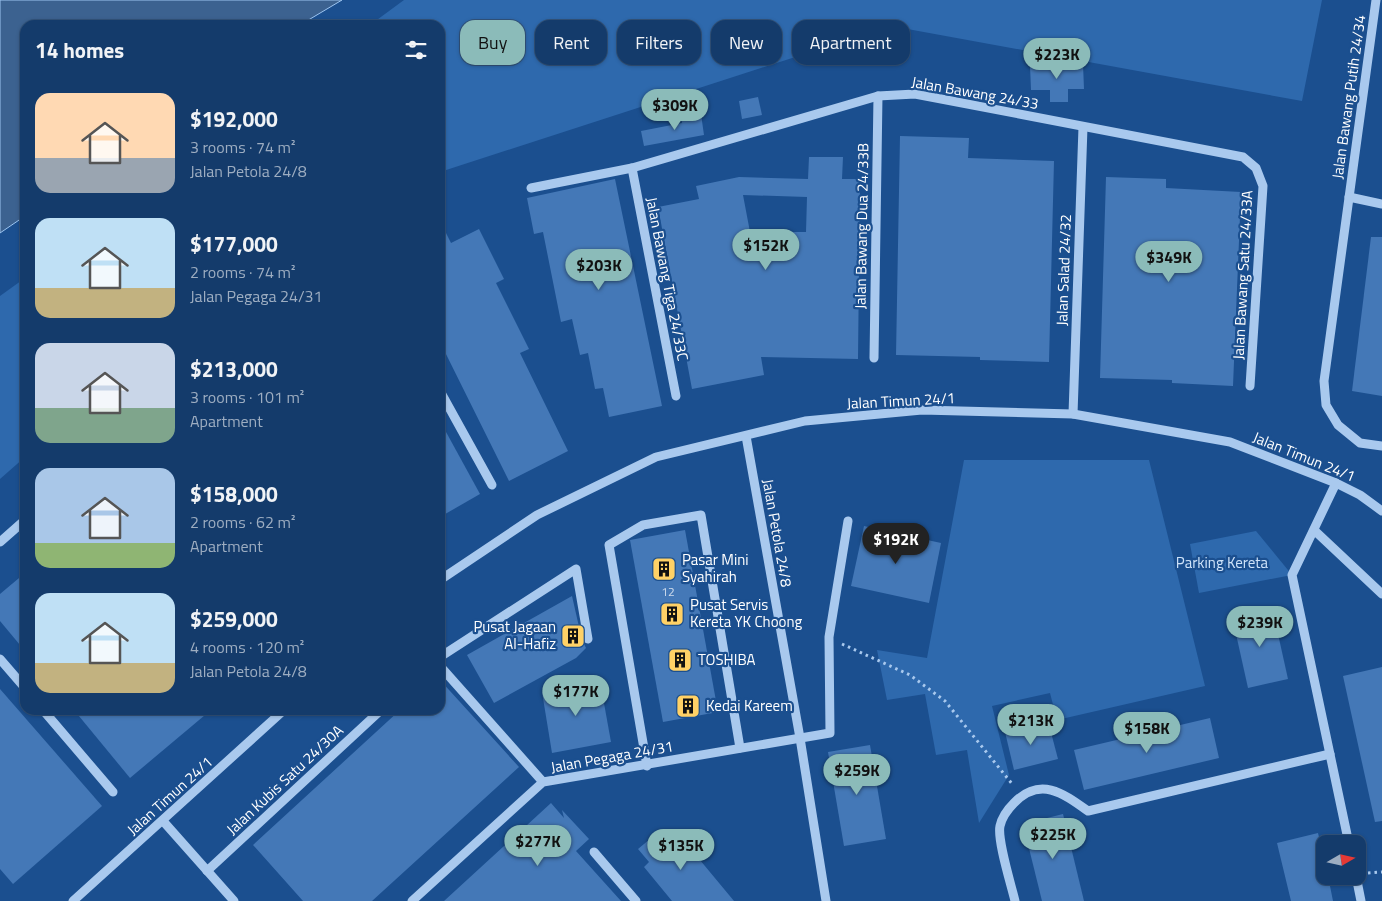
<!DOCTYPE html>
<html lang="en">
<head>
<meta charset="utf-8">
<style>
  body { margin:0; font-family:"Titillium Web",sans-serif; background:#1d4271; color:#f1f3f6; height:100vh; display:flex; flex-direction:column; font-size:19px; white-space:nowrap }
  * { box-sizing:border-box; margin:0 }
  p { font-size:16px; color:#9dadc1 }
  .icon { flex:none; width:28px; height:28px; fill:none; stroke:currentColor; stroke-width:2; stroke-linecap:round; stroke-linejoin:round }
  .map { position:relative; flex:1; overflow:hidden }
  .details { position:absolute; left:20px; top:20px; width:425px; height:695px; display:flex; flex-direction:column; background:#143b6b; border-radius:15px; box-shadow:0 1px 4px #0004,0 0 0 1px #33557e }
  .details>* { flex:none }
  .banner { position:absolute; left:460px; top:20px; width:475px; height:45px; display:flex; gap:10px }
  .needle { width:32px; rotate:81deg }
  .buttons { position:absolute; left:1316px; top:835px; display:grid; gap:10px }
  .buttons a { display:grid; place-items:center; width:50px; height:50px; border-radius:10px; background:#143b6b; box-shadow:0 1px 4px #0004,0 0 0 1px #33557e; font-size:25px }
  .price { position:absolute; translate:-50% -42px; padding:0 11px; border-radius:18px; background:#8bbbb9; color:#111; font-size:16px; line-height:32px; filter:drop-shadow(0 1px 2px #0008) }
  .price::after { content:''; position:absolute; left:50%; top:30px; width:15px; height:11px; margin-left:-8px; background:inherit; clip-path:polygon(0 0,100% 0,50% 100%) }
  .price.selected { background:#222; color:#fff }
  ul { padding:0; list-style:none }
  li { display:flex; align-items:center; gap:15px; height:125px; padding:0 15px }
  li span { display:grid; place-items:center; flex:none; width:140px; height:100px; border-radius:15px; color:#555 }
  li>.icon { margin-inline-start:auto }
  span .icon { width:60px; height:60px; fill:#fffc; stroke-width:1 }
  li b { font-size:21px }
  h2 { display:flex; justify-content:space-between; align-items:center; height:60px; padding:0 15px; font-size:21px }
  .pill { padding:0 18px; border-radius:15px; background:#143b6b; box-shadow:0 1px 4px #0004,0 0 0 1px #33557e; font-size:18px; line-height:45px }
  .pill.selected { background:#8bbbb9; color:#111 }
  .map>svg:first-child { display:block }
</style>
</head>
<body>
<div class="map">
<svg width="1382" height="901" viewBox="0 0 1382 901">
  <rect width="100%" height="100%" fill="#1b4f8f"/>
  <g fill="#2e69ad">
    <path d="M404,0H1322L1302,101L891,26L440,172V25H370Z"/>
    <path d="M25,278V457L0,479V296Z"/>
    <path d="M964,460H1149L1205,686L1057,720L1050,693L992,706L1009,775L979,823L967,750L936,755L925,694L887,700L877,650L927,658Z"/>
    <path d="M1256,531L1292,575L1199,593L1190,544Z"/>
  </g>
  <path fill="#3c6290" stroke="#9cc4f0" d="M0,0H342L300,25H25V216L0,233Z"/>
  <g fill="#4478b7" fill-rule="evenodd">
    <path d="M1083,64L1084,89H1068V102H1050V90H1031L1030,66Z"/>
    <path d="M758,97L762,115L742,119L739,101Z"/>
    <path d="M701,114L704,135L644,146L641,131L682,123L681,117Z"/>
    <path d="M900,136L969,138L968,158L1054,161L1049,362L980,360V357L896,355Z"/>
    <path d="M809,157H843L842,179H860L858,359L761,357L764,375L692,389L658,207L699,199L696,186L739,177L808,179ZM743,195L807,197L806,232H750Z"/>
    <path d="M1106,177L1166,179V188L1241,192L1233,386L1172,383V380L1100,378Z"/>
    <path d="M615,179L662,406L609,417L603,388L595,389L588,353L580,355L572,319L561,322L543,232L534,234L527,198Z"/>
    <path d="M440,221L451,243L479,229L504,279L496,283L529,349L520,353L568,451L509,481L440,342Z"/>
    <path d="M1371,237H1382V396L1352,391Z"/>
    <path d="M440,421L480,494L440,517Z"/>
    <path d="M864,526L941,543L929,603L851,586Z"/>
    <path d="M685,530L718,712L663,722L630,540Z"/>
    <path d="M25,573V651L0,621V594Z"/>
    <path d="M572,596L582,640L586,648L576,658L494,703L467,655Z"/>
    <path d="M1272,607L1288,679L1248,688L1232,616Z"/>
    <path d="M1382,667V821L1375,822L1343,676Z"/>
    <path d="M440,680L519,767L372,901H303L253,845L400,710H440Z"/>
    <path d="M600,681L611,742L552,753L542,692Z"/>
    <path d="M0,689L102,806L13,884L0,869Z"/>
    <path d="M74,710H211L130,778Z"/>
    <path d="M1210,718L1219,758L1084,790L1074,750Z"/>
    <path d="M1048,721L1058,759L1014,770L1005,732Z"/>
    <path d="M870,745L886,839L844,846L828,752Z"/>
    <path d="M551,803L564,818L562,810L589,839L576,851L621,901H444Z"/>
    <path d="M1063,814L1084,901H1042L1023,824Z"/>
    <path d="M662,829L673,843L680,836L734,901H672L644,867L649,862L638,849Z"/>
    <path d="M1318,833L1325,863V876H1328L1333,901H1291L1277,843Z"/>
  </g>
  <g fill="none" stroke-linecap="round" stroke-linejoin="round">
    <g stroke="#a9c9ee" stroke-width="3" stroke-dasharray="2.5 4" stroke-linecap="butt">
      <path d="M842,644L910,675L945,701L1013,785"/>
      <path d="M1368,873L1382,872"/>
    </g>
    <g stroke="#a9c9ee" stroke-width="9">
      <path d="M1376,0L1324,381L1326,405L1338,425L1360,443L1382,446"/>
      <path d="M632,168L676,396"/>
      <path d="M531,188L632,168L878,96L915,94L1243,157L1256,168L1263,186L1250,386"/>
      <path d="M1349,197L1382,204"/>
      <path d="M874,358L878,96"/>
      <path d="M440,391L492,485"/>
      <path d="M1073,414L1083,127"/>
      <path d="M746,436L800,738L826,901"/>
      <path d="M1336,483L1292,575L1349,844"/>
      <path d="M1314,530L1382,594"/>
      <path d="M0,542L25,520"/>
      <path d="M440,580L537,515L656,457L805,421L922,410L1073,414L1230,442L1336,483L1360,495L1382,511"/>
      <path d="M440,657L576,569L588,639"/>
      <path d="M0,659L25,688"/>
      <path d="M440,666L543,782"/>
      <path d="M43,710L113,792"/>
      <path d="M647,766L609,545L643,525L701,515L740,748"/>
      <path d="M163,821L234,901"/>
      <path d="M594,852L636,901"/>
      <path d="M207,871L381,710"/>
      <path d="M1356,876L1361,901"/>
      <path d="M73,901L284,710"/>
      <path d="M412,901L543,782L830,733L829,637L848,521"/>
      <path d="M1015,901C1011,884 997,840 1000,826C1002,817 1008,809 1014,803C1040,776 1063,793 1088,811L1330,754"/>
    </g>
  </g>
  <defs>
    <g id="building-square" transform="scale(1.25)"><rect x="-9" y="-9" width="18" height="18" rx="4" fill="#ffd166" stroke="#1b4f8f"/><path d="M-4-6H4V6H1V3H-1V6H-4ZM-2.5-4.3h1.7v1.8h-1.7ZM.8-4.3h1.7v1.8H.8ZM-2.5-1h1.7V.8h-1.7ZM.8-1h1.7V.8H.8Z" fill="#111"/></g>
  </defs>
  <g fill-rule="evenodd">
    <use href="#building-square" x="664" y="569"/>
    <use href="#building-square" x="672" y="614"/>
    <use href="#building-square" x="573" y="636"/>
    <use href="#building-square" x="680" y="660"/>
    <use href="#building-square" x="688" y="706"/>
  </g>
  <g text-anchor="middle" stroke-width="4.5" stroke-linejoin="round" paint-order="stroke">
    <g font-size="12" fill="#d0dded">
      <text x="668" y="596">12</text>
    </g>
    <g font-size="15" fill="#fff" stroke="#1b4f8f">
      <text transform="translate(975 93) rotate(10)" y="5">Jalan Bawang 24/33</text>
      <text transform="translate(1349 97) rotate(-82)" y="5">Jalan Bawang Putih 24/34</text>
      <text transform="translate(862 226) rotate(-89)" y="5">Jalan Bawang Dua 24/33B</text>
      <text transform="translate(1064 270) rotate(-88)" y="5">Jalan Salad 24/32</text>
      <text transform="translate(1243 275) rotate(-87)" y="5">Jalan Bawang Satu 24/33A</text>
      <text transform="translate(667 279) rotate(79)" y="5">Jalan Bawang Tiga 24/33C</text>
      <text transform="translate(901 401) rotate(-3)" y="5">Jalan Timun 24/1</text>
      <text transform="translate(1304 457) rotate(22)" y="5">Jalan Timun 24/1</text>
      <text transform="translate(777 533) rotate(80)" y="5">Jalan Petola 24/8</text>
      <text transform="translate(612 757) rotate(-10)" y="5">Jalan Pegaga 24/31</text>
      <text transform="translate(285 780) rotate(-43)" y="5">Jalan Kubis Satu 24/30A</text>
      <text transform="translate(170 796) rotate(-42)" y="5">Jalan Timun 24/1</text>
    </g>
    <g font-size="15" fill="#fff" stroke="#1b4f8f" text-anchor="start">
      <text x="682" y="565">Pasar Mini<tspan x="682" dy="17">Syahirah</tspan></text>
      <text x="690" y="610">Pusat Servis<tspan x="690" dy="17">Kereta YK Choong</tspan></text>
      <text x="556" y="632" text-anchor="end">Pusat Jagaan<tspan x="556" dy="17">Al-Hafiz</tspan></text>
      <text x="698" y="665">TOSHIBA</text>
      <text x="706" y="711">Kedai Kareem</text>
    </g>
    <g font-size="15" fill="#cfe3fa" stroke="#1b4f8f">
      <text x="1222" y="568">Parking Kereta</text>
    </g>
  </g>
</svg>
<div class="buttons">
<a><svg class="needle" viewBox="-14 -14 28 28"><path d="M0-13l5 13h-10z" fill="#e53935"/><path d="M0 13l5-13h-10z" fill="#9dadc1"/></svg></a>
</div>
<b class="price" style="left:1057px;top:80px">$223K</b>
<b class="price" style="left:675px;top:131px">$309K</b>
<b class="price" style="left:766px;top:271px">$152K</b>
<b class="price" style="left:1169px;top:283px">$349K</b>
<b class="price" style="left:599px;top:291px">$203K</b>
<b class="price selected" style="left:896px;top:565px">$192K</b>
<b class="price" style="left:1260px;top:648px">$239K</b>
<b class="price" style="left:576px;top:717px">$177K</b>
<b class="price" style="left:1031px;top:746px">$213K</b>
<b class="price" style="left:1147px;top:754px">$158K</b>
<b class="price" style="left:857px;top:796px">$259K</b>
<b class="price" style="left:1053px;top:860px">$225K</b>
<b class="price" style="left:538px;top:867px">$277K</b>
<b class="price" style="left:681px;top:871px">$135K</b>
<div class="banner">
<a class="pill selected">Buy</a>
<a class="pill">Rent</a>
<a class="pill">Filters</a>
<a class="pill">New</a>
<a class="pill">Apartment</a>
</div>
<section class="details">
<h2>14 homes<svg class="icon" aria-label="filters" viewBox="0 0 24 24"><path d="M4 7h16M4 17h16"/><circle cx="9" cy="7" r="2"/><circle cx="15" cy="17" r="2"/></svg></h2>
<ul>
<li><span style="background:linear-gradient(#ffd9b3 65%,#9aa5b1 0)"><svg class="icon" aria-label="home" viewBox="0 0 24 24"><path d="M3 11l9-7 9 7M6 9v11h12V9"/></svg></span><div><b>$192,000</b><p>3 rooms · 74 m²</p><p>Jalan Petola 24/8</p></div></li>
<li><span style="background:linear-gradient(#bfe0f5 70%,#c2b280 0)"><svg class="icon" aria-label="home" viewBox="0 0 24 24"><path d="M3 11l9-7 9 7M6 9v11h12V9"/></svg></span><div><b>$177,000</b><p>2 rooms · 74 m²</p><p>Jalan Pegaga 24/31</p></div></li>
<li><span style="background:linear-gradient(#c9d6e8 65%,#7fa58c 0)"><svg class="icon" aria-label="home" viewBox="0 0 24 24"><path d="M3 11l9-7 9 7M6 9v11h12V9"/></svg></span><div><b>$213,000</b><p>3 rooms · 101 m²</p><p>Apartment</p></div></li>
<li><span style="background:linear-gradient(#a9c7e8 75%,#8fb573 0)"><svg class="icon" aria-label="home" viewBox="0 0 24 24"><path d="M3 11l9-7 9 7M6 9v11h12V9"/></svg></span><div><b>$158,000</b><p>2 rooms · 62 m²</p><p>Apartment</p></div></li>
<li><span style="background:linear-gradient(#bfe0f5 70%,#c2b280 0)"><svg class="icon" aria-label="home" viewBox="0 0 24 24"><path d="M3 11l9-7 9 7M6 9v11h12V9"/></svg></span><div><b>$259,000</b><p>4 rooms · 120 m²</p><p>Jalan Petola 24/8</p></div></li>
</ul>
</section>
</div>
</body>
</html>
